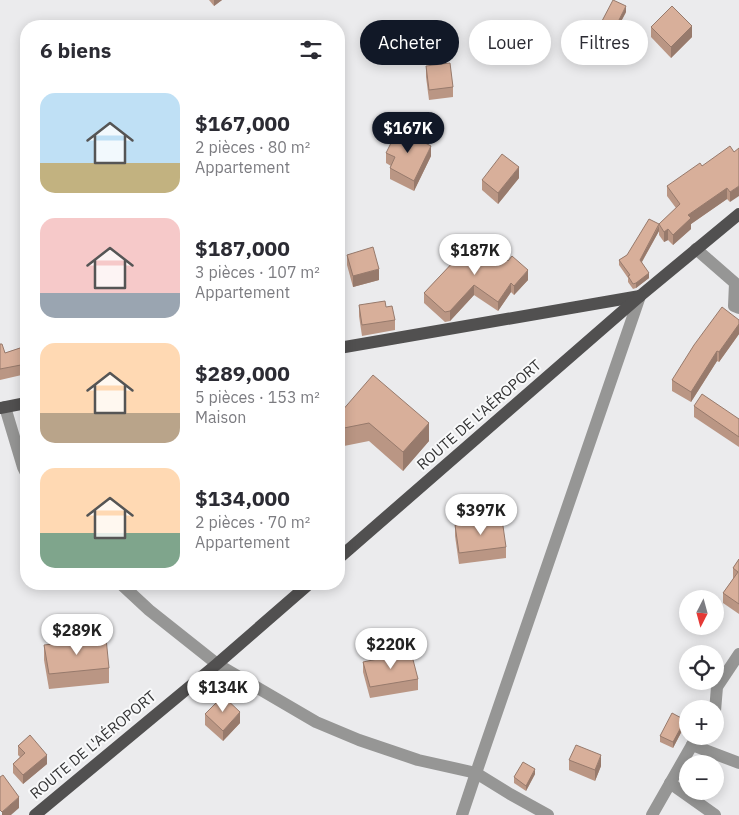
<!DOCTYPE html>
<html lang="fr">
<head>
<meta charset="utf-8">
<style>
  body { margin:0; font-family:"IBM Plex Sans",sans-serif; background:#f2f2f3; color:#2b2b33; height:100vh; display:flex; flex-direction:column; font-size:19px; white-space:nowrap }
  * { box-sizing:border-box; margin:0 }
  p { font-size:16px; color:#7c7c81 }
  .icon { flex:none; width:28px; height:28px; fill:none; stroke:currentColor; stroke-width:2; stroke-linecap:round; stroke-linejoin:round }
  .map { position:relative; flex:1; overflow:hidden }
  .panel { position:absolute; left:20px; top:20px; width:325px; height:570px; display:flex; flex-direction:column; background:#fff; border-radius:20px; box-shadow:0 2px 12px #0003 }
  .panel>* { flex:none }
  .top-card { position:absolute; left:360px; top:20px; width:304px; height:45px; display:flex; gap:10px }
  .needle { width:32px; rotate:186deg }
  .buttons { position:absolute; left:679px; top:590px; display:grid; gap:10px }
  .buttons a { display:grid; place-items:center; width:45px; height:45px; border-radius:50%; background:#fff; box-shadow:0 2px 12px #0003; font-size:25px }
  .price { position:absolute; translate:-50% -42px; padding:0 11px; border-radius:18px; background:#fff; color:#222; font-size:16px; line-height:32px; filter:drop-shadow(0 1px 2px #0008) }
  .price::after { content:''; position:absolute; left:50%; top:30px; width:15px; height:11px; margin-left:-8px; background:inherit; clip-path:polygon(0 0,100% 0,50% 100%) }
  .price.selected { background:#111827; color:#fff }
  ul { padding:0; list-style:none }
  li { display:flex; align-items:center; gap:15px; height:125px; padding:0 20px }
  li span { display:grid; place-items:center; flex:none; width:140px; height:100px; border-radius:15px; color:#555 }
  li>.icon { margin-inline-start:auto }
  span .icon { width:60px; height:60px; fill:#fffc; stroke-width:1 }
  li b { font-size:21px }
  h2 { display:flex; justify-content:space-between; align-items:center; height:60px; padding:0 20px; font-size:21px }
  .tag { padding:0 18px; border-radius:22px; background:#fff; box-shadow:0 2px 12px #0003; font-size:18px; line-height:45px }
  .tag.selected { background:#111827; color:#fff }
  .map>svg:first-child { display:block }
</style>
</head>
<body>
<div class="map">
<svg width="739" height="815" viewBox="0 0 739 815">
  <rect width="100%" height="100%" fill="#ebebed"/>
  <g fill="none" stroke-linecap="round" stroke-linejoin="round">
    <g stroke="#969695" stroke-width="12">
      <path d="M696,249L735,283L734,306L739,308"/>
      <path d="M5,407L23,467L26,473"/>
      <path d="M121,584L149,610L217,664L316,722L359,740L418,760L476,773L640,296"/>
      <path d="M715,711L717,687L739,654"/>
      <path d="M692,745L739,763"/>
      <path d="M670,783L715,815"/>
      <path d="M462,815L476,773L510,794L548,815"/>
      <path d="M652,815L692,745L699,736"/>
    </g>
    <g stroke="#515050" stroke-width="12">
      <path d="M339,348L640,296"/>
      <path d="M0,408L26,403"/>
      <path d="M339,558L640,296L739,214"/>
      <path d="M35,815L217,664L309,584"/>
    </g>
  </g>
  <g fill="#ba9684">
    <path d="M209,0H222L214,6Z"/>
    <path d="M626,12L615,33L602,26V21Z"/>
    <path d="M651,27L692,37L671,58L651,37Z"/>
    <path d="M426,66L453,87V97L429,100L426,77Z"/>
    <path d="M734,152L730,202L727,199L691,224V229L673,245L668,240L664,242L659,235V231L642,262L649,278L636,288L633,289L628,282V278L619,265V260L627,255L676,208L667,196V186L702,166Z"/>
    <path d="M386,153L431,156L414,191L390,179V168L391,166L386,163Z"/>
    <path d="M519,178L498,204L482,190V180Z"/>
    <path d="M347,255L379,280L353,287L347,265Z"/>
    <path d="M489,255L528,280L514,295L511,292L498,311L474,295L450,321L445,322L424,303V293L455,260V257Z"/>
    <path d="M359,305L386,307L395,320V330L362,336L359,316Z"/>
    <path d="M739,320V334L719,362L717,361L691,402L672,391V380Z"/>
    <path d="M0,344L5,353L26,346V374L0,380Z"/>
    <path d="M694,406L739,419V447L694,417Z"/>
    <path d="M339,409L341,412L429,441L403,471L369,441L339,447Z"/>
    <path d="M24,422H26V448L24,433Z"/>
    <path d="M455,525L506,547V558L459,564L455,536Z"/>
    <path d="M739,559V614L723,603V593L734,578H733V568Z"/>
    <path d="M44,645L109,668V683L49,689L44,660Z"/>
    <path d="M363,662L418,679V690L370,698L363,672Z"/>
    <path d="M205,714L240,723L223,741L205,725Z"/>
    <path d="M685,725L673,748L660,742V736Z"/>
    <path d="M18,746L47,764L23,784L13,773V764L20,757L18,755Z"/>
    <path d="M569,760L601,766L595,781L569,770Z"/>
    <path d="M535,774L526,791L514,783V777Z"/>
  </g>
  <g fill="#977a6c">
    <path d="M214,0H222L214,6Z"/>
    <path d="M626,6V12L615,33V28Z"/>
    <path d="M692,26V37L671,58V47Z"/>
    <path d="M431,146V156L414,191V181Z"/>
    <path d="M519,167V178L498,204V193Z"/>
    <path d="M739,186V196L730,202V192Z"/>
    <path d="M727,188V199L691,224V229L673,245V235L688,215Z"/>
    <path d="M659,226V231L640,265V260Z"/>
    <path d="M668,229V240L664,242V232Z"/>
    <path d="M379,269V280L353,287V276Z"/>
    <path d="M528,270V280L514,295V286Z"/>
    <path d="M649,273V278L636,288V283Z"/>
    <path d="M511,283V292L498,311V302Z"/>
    <path d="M474,285V295L450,321V311Z"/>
    <path d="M739,324V334L719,362V352Z"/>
    <path d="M717,351V361L691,402V392Z"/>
    <path d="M429,423V441L403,471V452Z"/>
    <path d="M240,712V723L223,741V731Z"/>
    <path d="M685,720V725L673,748V742Z"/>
    <path d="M47,755V764L23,784V775Z"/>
    <path d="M601,755V766L595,781V770Z"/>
    <path d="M535,769V774L526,791V786Z"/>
    <path d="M19,797V808L11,815H2V812Z"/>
  </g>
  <g fill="#d8af9a" stroke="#977a6c">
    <path d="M613,0L626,6L615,28L602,21Z"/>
    <path d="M672,6L692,26L671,47L651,27Z"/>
    <path d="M450,63L453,87L429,90L426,66Z"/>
    <path d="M398,129L431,146L414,181L390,168L395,157L386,153Z"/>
    <path d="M730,146L734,152L739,148V186L730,192L727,188L688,215L691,218L673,235L668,229L664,232L659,224L680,204L667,186L700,163L702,166Z"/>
    <path d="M502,154L519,167L498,193L482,180Z"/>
    <path d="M649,219L659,224L640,260L649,273L636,283L633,284L628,276L630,275L619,260L627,255Z"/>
    <path d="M469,239L489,255L495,248L508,261L512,256L528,270L514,286L511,283L498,302L474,285L450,311L445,312L424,293L457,258L455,257Z"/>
    <path d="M373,247L379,269L353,276L347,255Z"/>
    <path d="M385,301L386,307L392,306L395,320L362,325L359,305Z"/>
    <path d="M722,307L739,320V324L719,352L717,351L691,392L672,380L694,345Z"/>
    <path d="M0,344H2L5,353L26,346V364L0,369Z"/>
    <path d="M373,375L429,423L403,452L369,423L339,429V409L341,412Z"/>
    <path d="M702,394L739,419V437L694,406Z"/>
    <path d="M24,422H26V438Z"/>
    <path d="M502,519L506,547L459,553L455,525Z"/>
    <path d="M739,559V604L723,593L738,572L733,568Z"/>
    <path d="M106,638L109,668L49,674L44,645Z"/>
    <path d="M411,652L418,679L370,687L363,662Z"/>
    <path d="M223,696L240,712L223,731L205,714Z"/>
    <path d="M672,713L685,720L673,742L660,736Z"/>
    <path d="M30,735L47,755L23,775L13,764L25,753L18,746Z"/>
    <path d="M576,745L601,755L595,770L569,760Z"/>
    <path d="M523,762L535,769L526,786L514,777Z"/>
    <path d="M3,775L19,797L2,812L0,810V777Z"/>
  </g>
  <g text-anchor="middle" stroke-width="4" stroke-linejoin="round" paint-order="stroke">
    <g font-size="15" fill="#333334" stroke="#f8f9fa">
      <text transform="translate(479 415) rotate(-41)" y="5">ROUTE DE L'AÉROPORT</text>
      <text transform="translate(93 745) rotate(-40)" y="5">ROUTE DE L'AÉROPORT</text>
    </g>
  </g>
</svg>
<div class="buttons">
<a><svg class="needle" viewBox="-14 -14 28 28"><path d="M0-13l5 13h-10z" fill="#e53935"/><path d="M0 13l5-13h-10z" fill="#7c7c81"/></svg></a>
<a><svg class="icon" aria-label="locate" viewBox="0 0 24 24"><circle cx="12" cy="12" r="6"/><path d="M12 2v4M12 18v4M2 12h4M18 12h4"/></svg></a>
<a>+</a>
<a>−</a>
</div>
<b class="price selected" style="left:408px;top:154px">$167K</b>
<b class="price" style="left:475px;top:276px">$187K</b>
<b class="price" style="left:481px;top:536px">$397K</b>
<b class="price" style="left:77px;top:656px">$289K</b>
<b class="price" style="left:391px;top:670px">$220K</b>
<b class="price" style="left:223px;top:713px">$134K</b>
<div class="top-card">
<a class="tag selected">Acheter</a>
<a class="tag">Louer</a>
<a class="tag">Filtres</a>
</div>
<section class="panel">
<h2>6 biens<svg class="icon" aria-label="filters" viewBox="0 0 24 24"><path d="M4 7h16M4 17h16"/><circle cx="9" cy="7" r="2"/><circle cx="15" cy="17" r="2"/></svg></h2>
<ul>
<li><span style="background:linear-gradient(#bfe0f5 70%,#c2b280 0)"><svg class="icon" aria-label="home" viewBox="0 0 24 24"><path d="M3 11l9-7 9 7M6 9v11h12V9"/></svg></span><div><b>$167,000</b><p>2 pièces · 80 m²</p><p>Appartement</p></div></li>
<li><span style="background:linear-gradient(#f6c9c9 75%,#9aa5b1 0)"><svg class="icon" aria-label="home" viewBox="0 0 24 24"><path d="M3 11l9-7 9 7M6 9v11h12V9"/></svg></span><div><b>$187,000</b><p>3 pièces · 107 m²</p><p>Appartement</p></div></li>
<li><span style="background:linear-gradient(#ffd9b3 70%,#b9a48a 0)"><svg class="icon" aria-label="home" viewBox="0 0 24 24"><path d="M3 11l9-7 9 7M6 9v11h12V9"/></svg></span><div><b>$289,000</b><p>5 pièces · 153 m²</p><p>Maison</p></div></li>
<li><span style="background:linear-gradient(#ffd9b3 65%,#7fa58c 0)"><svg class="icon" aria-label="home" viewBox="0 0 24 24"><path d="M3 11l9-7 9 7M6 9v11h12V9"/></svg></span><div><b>$134,000</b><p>2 pièces · 70 m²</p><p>Appartement</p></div></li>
</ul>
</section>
</div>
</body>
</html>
